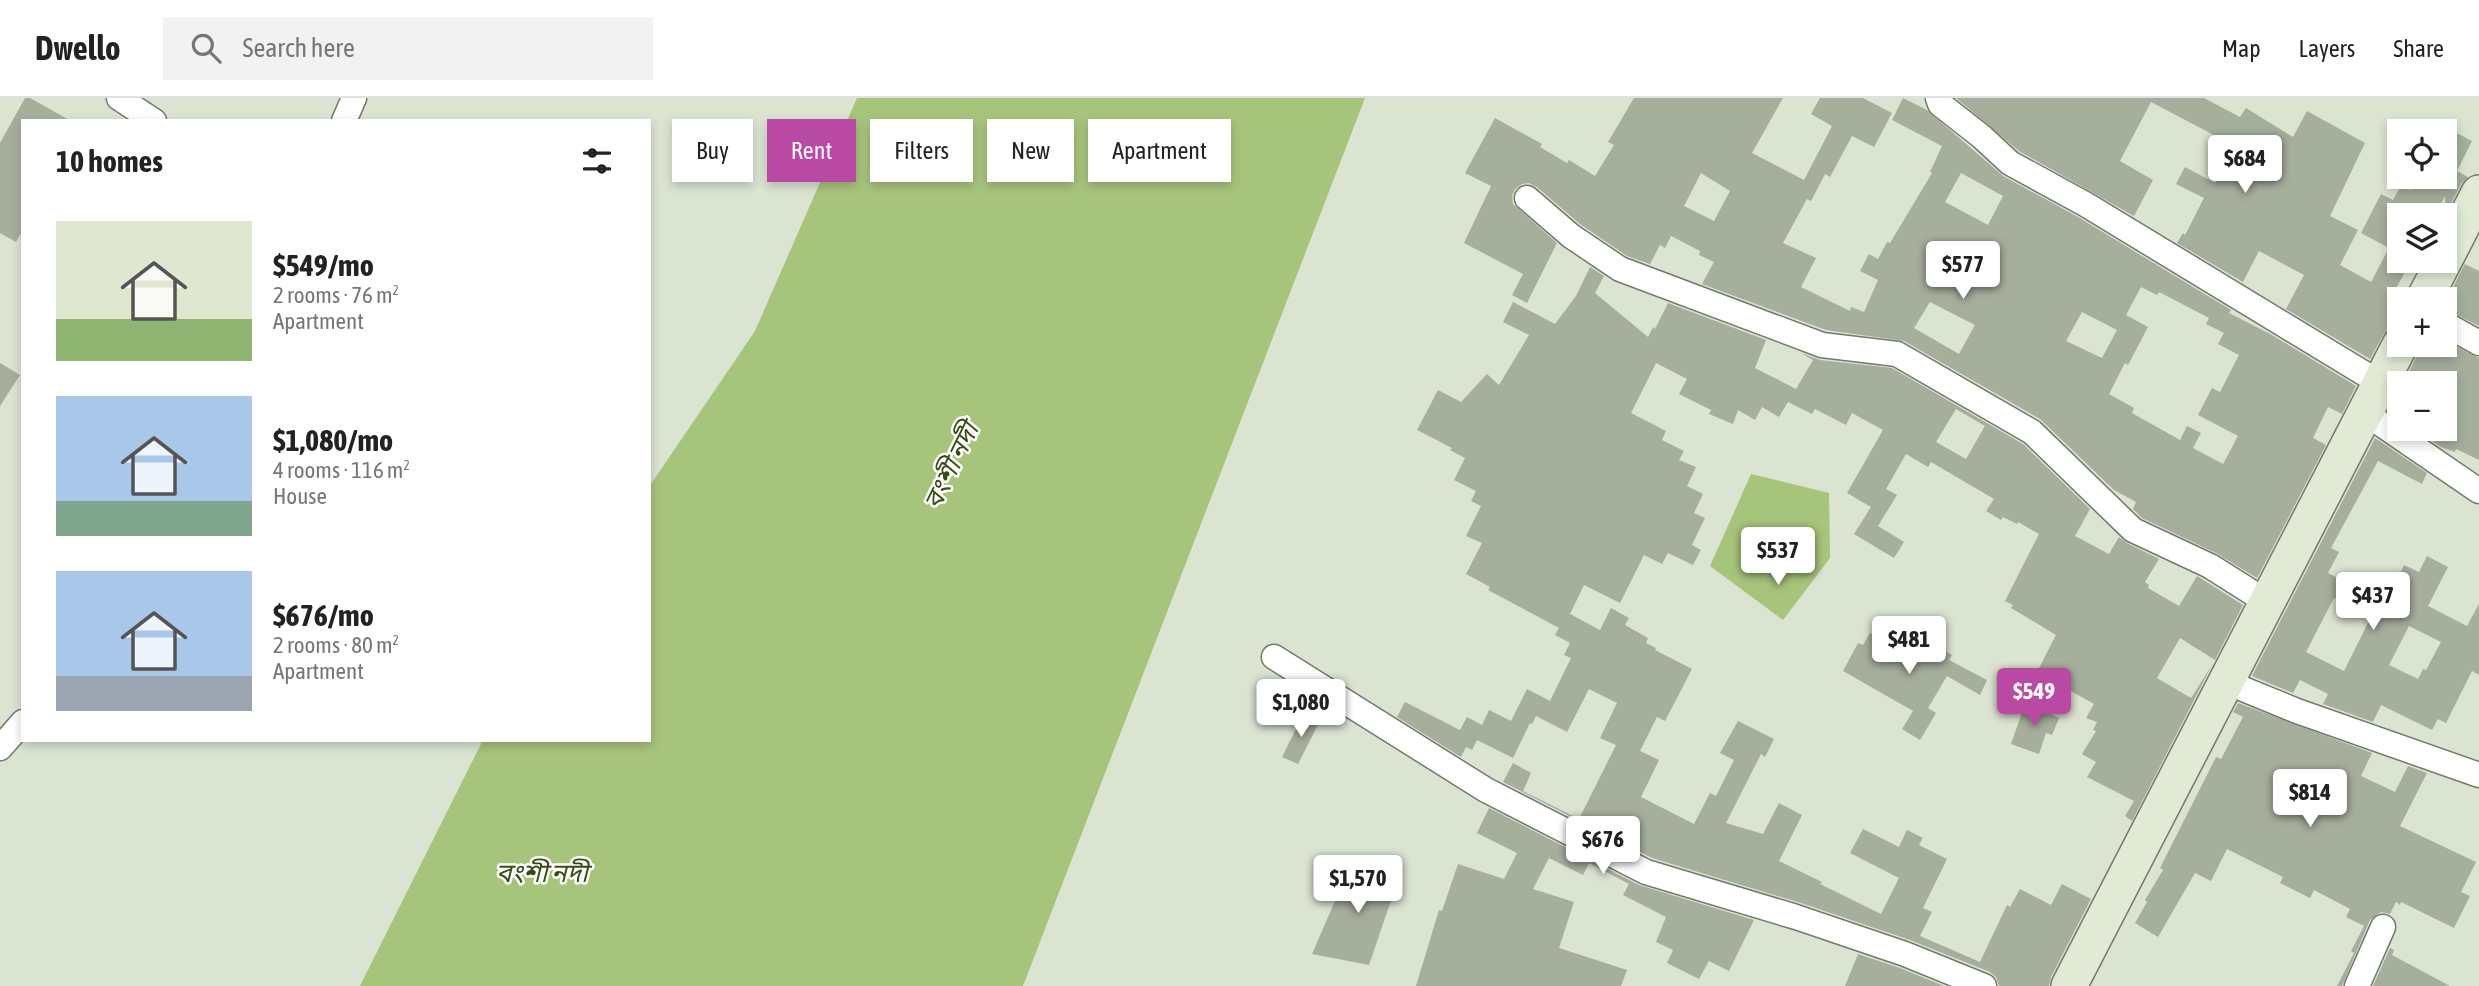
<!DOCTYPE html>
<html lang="en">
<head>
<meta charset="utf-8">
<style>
  body { margin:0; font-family:"Asap Condensed","Noto Sans Bengali",sans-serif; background:#f2f2f2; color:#222; height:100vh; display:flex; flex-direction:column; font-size:26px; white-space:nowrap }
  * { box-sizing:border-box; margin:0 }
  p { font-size:23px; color:#767676 }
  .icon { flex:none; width:38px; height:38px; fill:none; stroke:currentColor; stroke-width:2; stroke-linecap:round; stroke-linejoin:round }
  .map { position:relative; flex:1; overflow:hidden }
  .drawer { position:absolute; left:21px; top:21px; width:630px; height:623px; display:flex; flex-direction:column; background:#fff; border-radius:0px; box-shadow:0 4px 10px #0003 }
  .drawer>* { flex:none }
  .guide { position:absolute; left:672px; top:21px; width:665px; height:63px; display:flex; gap:14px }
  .buttons { position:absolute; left:2387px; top:21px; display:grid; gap:14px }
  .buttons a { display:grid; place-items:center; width:70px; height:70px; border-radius:0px; background:#fff; box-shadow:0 4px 10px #0003; font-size:35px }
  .price { position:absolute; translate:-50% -60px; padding:0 16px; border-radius:7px; background:#fff; color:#222; font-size:23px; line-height:46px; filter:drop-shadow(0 2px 4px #0008) }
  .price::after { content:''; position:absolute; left:50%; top:42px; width:21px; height:16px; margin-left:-10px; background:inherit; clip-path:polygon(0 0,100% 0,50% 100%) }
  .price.active { background:#ba49a4; color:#fff }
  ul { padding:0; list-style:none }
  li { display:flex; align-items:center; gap:21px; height:175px; padding:0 35px }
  li span { display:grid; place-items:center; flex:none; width:196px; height:140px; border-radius:0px; color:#555 }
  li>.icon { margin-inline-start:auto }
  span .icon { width:84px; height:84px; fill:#fffc; stroke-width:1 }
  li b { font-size:30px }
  h2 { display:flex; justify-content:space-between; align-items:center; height:84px; padding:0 35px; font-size:30px }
  .chip { padding:0 24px; border-radius:0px; background:#fff; box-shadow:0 4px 10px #0003; font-size:24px; line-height:63px }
  .chip.active { background:#ba49a4; color:#fff }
  header { display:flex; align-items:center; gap:42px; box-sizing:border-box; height:98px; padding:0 35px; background:#fff; border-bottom:2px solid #e0e0e0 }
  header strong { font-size:33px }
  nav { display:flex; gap:38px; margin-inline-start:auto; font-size:24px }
  .search { width:490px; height:63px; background:#f2f2f2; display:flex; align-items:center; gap:18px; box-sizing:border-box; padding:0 24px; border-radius:0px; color:#767676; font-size:26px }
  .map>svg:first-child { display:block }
</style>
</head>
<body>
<header>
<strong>Dwello</strong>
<div class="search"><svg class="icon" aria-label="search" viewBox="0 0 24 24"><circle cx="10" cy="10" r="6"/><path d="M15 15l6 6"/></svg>Search here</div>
<nav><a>Map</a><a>Layers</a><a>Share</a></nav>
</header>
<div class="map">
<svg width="2479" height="888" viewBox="0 0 2479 888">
  <rect width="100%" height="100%" fill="#dbe3d1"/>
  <g fill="#a7c47b">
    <path d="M857,0H1365L1023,888H360L483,642H649V389L755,233Z"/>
    <path d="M1751,376L1829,395L1830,460L1783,522L1710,468Z"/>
  </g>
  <g fill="#a6ae9c" fill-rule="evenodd">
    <path d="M25,0H30L71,23H23V132L16,144L0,135V45Z"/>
    <path d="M1634,0H1783L1752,55L1804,82L1832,28L1811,16L1820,0H1863L1892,15L1874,49L1852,38L1830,79L1825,76L1811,103L1807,101L1783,145L1816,160L1801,189L1850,213L1851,209L1864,214L1878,182L1860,173L1869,156L1878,161L1887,144L1890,145L1932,75L1930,74L1942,48L1892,22L1903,0L1927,12L2003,78L2078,119L2231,212L2229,215L2272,237L2356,288L2342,316L2328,309L2313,340L2326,347L2257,480L2216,455L2142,420L2133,411L2136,404L2114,392L2040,321L1904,243L1826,232L1702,186L1714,164L1699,157L1700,153L1671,138L1665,150L1660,147L1650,166L1627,158L1580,126L1537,89L1529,85L1522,86L1515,91L1512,98L1513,106L1557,145L1527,205L1512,197L1523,176L1464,145L1491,88L1465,75L1495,20L1542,46L1540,49L1567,65L1569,62L1595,78L1614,47L1608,44ZM1701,75L1730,93L1714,123L1684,108ZM1961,75L2003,98L1988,127L1945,104ZM2141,189L2157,197L2159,194L2209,220L2206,226L2224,235L2218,246L2239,257L2220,294L2212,290L2198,317L2238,338L2223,366L2193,350L2201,335L2187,328L2180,342L2132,315L2134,310L2109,296L2125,265L2128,267L2148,229L2126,217ZM1930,204L1975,227L1959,256L1914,230ZM2082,214L2117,232L2102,260L2066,243Z"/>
    <path d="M1956,0H2204L2240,19L2246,10L2293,39L2307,13L2365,45L2330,118L2358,132L2340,167L2371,184L2389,150L2361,135L2381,96L2393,102L2401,88L2410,92L2417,79H2445V29L2472,43L2457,73L2468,79L2461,86L2445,118V98L2435,117H2399V163H2411L2393,196L2399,199V219L2395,228L2383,237L2370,261L2286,211L2304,177L2259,153L2243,184L2177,145L2183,135L2185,137L2204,100L2176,86L2185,69L2215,85L2230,56L2222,52L2227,44L2151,4L2120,63L2153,82L2134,118L2019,53Z"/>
    <path d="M2465,166L2479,173V228L2445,211V205Z"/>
    <path d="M1590,169L1604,178L1595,195L1648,239L1653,229L1655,231L1668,205L1766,242L1755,270L1796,291L1813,262L1801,255L1820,262L1892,270L2023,346L2090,411L2075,438L2109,456L2119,439L2127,445L2159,461L2145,484L2149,487L2148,490L2179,508L2197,478L2243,507L2215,562L2180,540L2157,580L2191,600L2212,567L2132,723L2125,718L2134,703L2087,679L2096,664L2082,656L2096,633L2093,632L2097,624L2086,620L2094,606L2037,574L2056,537L2011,510L2013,507L2005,503L2039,436L2018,424L2017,426L2003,419L2001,422L1986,413L1994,401L1931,364L1928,369L1906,356L1886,391L1897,397L1878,428L1904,444L1894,460L1854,436L1871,409L1847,395L1883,332L1852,315L1846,327L1815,311L1812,316L1788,304L1779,319L1762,309L1755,322L1738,312L1733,326L1709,316L1711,312L1679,296L1687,281L1656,265L1631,315L1666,333L1662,342L1684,353L1679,362L1696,369L1687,388L1703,396L1694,415L1705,420L1692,447L1701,452L1693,467L1668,455L1662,466L1644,457L1620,505L1584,487L1570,516L1600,532L1611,510L1629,520L1625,527L1648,540L1646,545L1656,550L1655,552L1692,571L1665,623L1657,619L1640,653L1659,662L1641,699L1694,726L1710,695L1716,698L1734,662L1720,655L1738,623L1774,641L1765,659L1761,656L1726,725L1763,736L1779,705L1802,717L1779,763L1822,784L1820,786L1881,816L1899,780L1850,755L1863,731L1899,749L1907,732L1923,740L1919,747L1947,761L1923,810L1932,814L1920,838L1980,864L2007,807L2010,809L2020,791L2051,807L2062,786L2091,801L2051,879L2049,888H1999L1996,879L1990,874L1910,842L1801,805L1652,760L1503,684L1513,665L1531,675L1523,693L1579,721L1616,647L1600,640L1617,605L1589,591L1567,634L1536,618L1532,626L1530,625L1513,660L1477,642L1472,652L1466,649L1461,659L1397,619L1405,604L1460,632L1467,619L1482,627L1489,612L1511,623L1527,591L1550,603L1571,560L1564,557L1570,545L1555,537L1559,530L1488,492L1490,489L1466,476L1482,445L1466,438L1481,408L1471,403L1476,393L1454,382L1465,360L1450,352L1452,350L1417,332L1438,292L1461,304L1487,276L1499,287L1529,237L1503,224L1513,204L1555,226L1576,198ZM1956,311L1985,328L1966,361L1936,344Z"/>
    <path d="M2445,243L2479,260V362L2456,351L2455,354L2441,349L2414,331H2445V285H2403L2418,256L2420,247H2445Z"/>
    <path d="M0,265L20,277L0,308Z"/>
    <path d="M2399,292V320L2389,313Z"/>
    <path d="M2375,340L2427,375L2422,386L2378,363L2331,450L2339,454L2328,475L2386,504L2404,467L2419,474L2427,458L2448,469L2428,508L2467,528L2479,506V577L2472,573L2446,625L2438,621L2432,632L2381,607L2373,624L2323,606L2328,596L2300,582L2293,595L2252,578ZM2334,500L2371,519L2344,573L2306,554ZM2409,528L2441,544L2426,572L2423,571L2418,581L2389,567Z"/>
    <path d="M1870,535L1908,554L1914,544L1926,551L1930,544L1952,557L1949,562L1987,582L1980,597L1947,578L1928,610L1936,615L1920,642L1902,631L1913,613L1843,573L1858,545L1863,547Z"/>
    <path d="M2026,603L2059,620L2052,637L2046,635L2039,656L2011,646Z"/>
    <path d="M2238,605L2372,655L2361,678L2395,694L2408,668L2427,675L2400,728L2476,764L2461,794L2470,798L2454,830L2401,804L2400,807L2396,804L2390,816L2381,814L2370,822L2342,888H2337L2354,855L2351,853L2364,828L2346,819L2350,811L2314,792L2310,800L2280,785L2283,779L2227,751L2211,783L2195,775L2158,839L2135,825L2147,804L2145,802L2163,772L2160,770L2216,659L2221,661L2243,619L2233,614Z"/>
    <path d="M1304,615L1320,623L1298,666L1282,659Z"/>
    <path d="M1489,710L1639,787L1754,822L1729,873L1709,863L1699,881L1667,865L1673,852L1656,844L1666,819L1623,797L1629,786L1589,765L1583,777L1549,760L1533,791L1574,804L1559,850L1627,872L1621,888H1416L1439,812L1442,813L1458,766L1504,781L1517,755L1477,735Z"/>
    <path d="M1351,766L1400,776L1369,867L1312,856Z"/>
    <path d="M2390,850L2394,852L2392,857L2450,888H2373Z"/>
    <path d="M1858,856L1900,870L1944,888H1845Z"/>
  </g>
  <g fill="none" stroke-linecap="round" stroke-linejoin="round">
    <g stroke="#737a6a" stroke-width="27">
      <g id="street">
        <path d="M119,0L154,23"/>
        <path d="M1938,0L1940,6L1982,39L2010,65L2085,106L2380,285"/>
        <path d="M344,23L354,0"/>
        <path d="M1527,100L1571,138L1620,171L1822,247L1897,256L2032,334L2133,432L2210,468L2267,504"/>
        <path d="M2445,226L2479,245"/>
        <path d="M2365,315L2479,393"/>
        <path d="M1274,559L1486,692L1646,774L1796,819L1905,856L1984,888"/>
        <path d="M2226,584L2297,613L2479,677"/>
        <path d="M0,650L23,624"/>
        <path d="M2357,888L2383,829"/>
      </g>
    </g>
    <g stroke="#737a6a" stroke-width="38">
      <g id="secondary">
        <path d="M2445,161L2479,95"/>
        <path d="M2424,201L2444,163"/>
        <path d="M2069,888L2400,247"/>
      </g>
    </g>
    <use href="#street" stroke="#fff" stroke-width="24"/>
    <use href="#secondary" stroke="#e1ead4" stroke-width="35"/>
  </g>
  <g text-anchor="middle" stroke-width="5" stroke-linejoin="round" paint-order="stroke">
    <g font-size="26" font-style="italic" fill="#384a15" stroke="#fff">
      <text transform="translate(951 368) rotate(-64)" y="9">বংশী নদী</text>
      <text x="542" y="784">বংশী নদী</text>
    </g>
  </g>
</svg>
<div class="buttons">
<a><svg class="icon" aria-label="locate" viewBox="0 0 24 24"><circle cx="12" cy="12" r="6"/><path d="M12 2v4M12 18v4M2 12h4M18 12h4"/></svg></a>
<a><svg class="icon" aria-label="layers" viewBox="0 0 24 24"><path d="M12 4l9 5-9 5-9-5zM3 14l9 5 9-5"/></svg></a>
<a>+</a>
<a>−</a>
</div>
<b class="price" style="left:2245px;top:97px">$684</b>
<b class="price" style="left:1963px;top:203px">$577</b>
<b class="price" style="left:1778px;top:489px">$537</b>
<b class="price" style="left:2373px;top:534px">$437</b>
<b class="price" style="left:1909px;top:578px">$481</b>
<b class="price active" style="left:2034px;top:630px">$549</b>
<b class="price" style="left:1301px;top:641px">$1,080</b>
<b class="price" style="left:2310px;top:731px">$814</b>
<b class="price" style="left:1603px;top:778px">$676</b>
<b class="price" style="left:1358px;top:817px">$1,570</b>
<div class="guide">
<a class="chip">Buy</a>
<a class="chip active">Rent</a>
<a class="chip">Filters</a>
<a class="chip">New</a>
<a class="chip">Apartment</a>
</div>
<section class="drawer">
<h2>10 homes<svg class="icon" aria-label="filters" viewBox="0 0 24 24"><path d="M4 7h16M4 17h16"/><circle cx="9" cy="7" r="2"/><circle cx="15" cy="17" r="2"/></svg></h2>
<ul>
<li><span style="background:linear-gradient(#dfe7d0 70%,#8fb573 0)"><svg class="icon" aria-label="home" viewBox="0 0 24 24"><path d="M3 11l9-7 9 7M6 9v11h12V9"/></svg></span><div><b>$549/mo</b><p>2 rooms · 76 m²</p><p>Apartment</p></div></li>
<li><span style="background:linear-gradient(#a9c7e8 75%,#7fa58c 0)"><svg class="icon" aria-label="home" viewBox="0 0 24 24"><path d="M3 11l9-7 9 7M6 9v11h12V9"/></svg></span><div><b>$1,080/mo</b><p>4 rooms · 116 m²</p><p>House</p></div></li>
<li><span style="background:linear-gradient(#a9c7e8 75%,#9aa5b1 0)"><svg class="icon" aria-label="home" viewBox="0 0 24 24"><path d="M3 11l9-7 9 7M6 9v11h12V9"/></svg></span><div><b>$676/mo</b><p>2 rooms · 80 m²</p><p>Apartment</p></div></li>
</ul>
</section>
</div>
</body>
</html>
